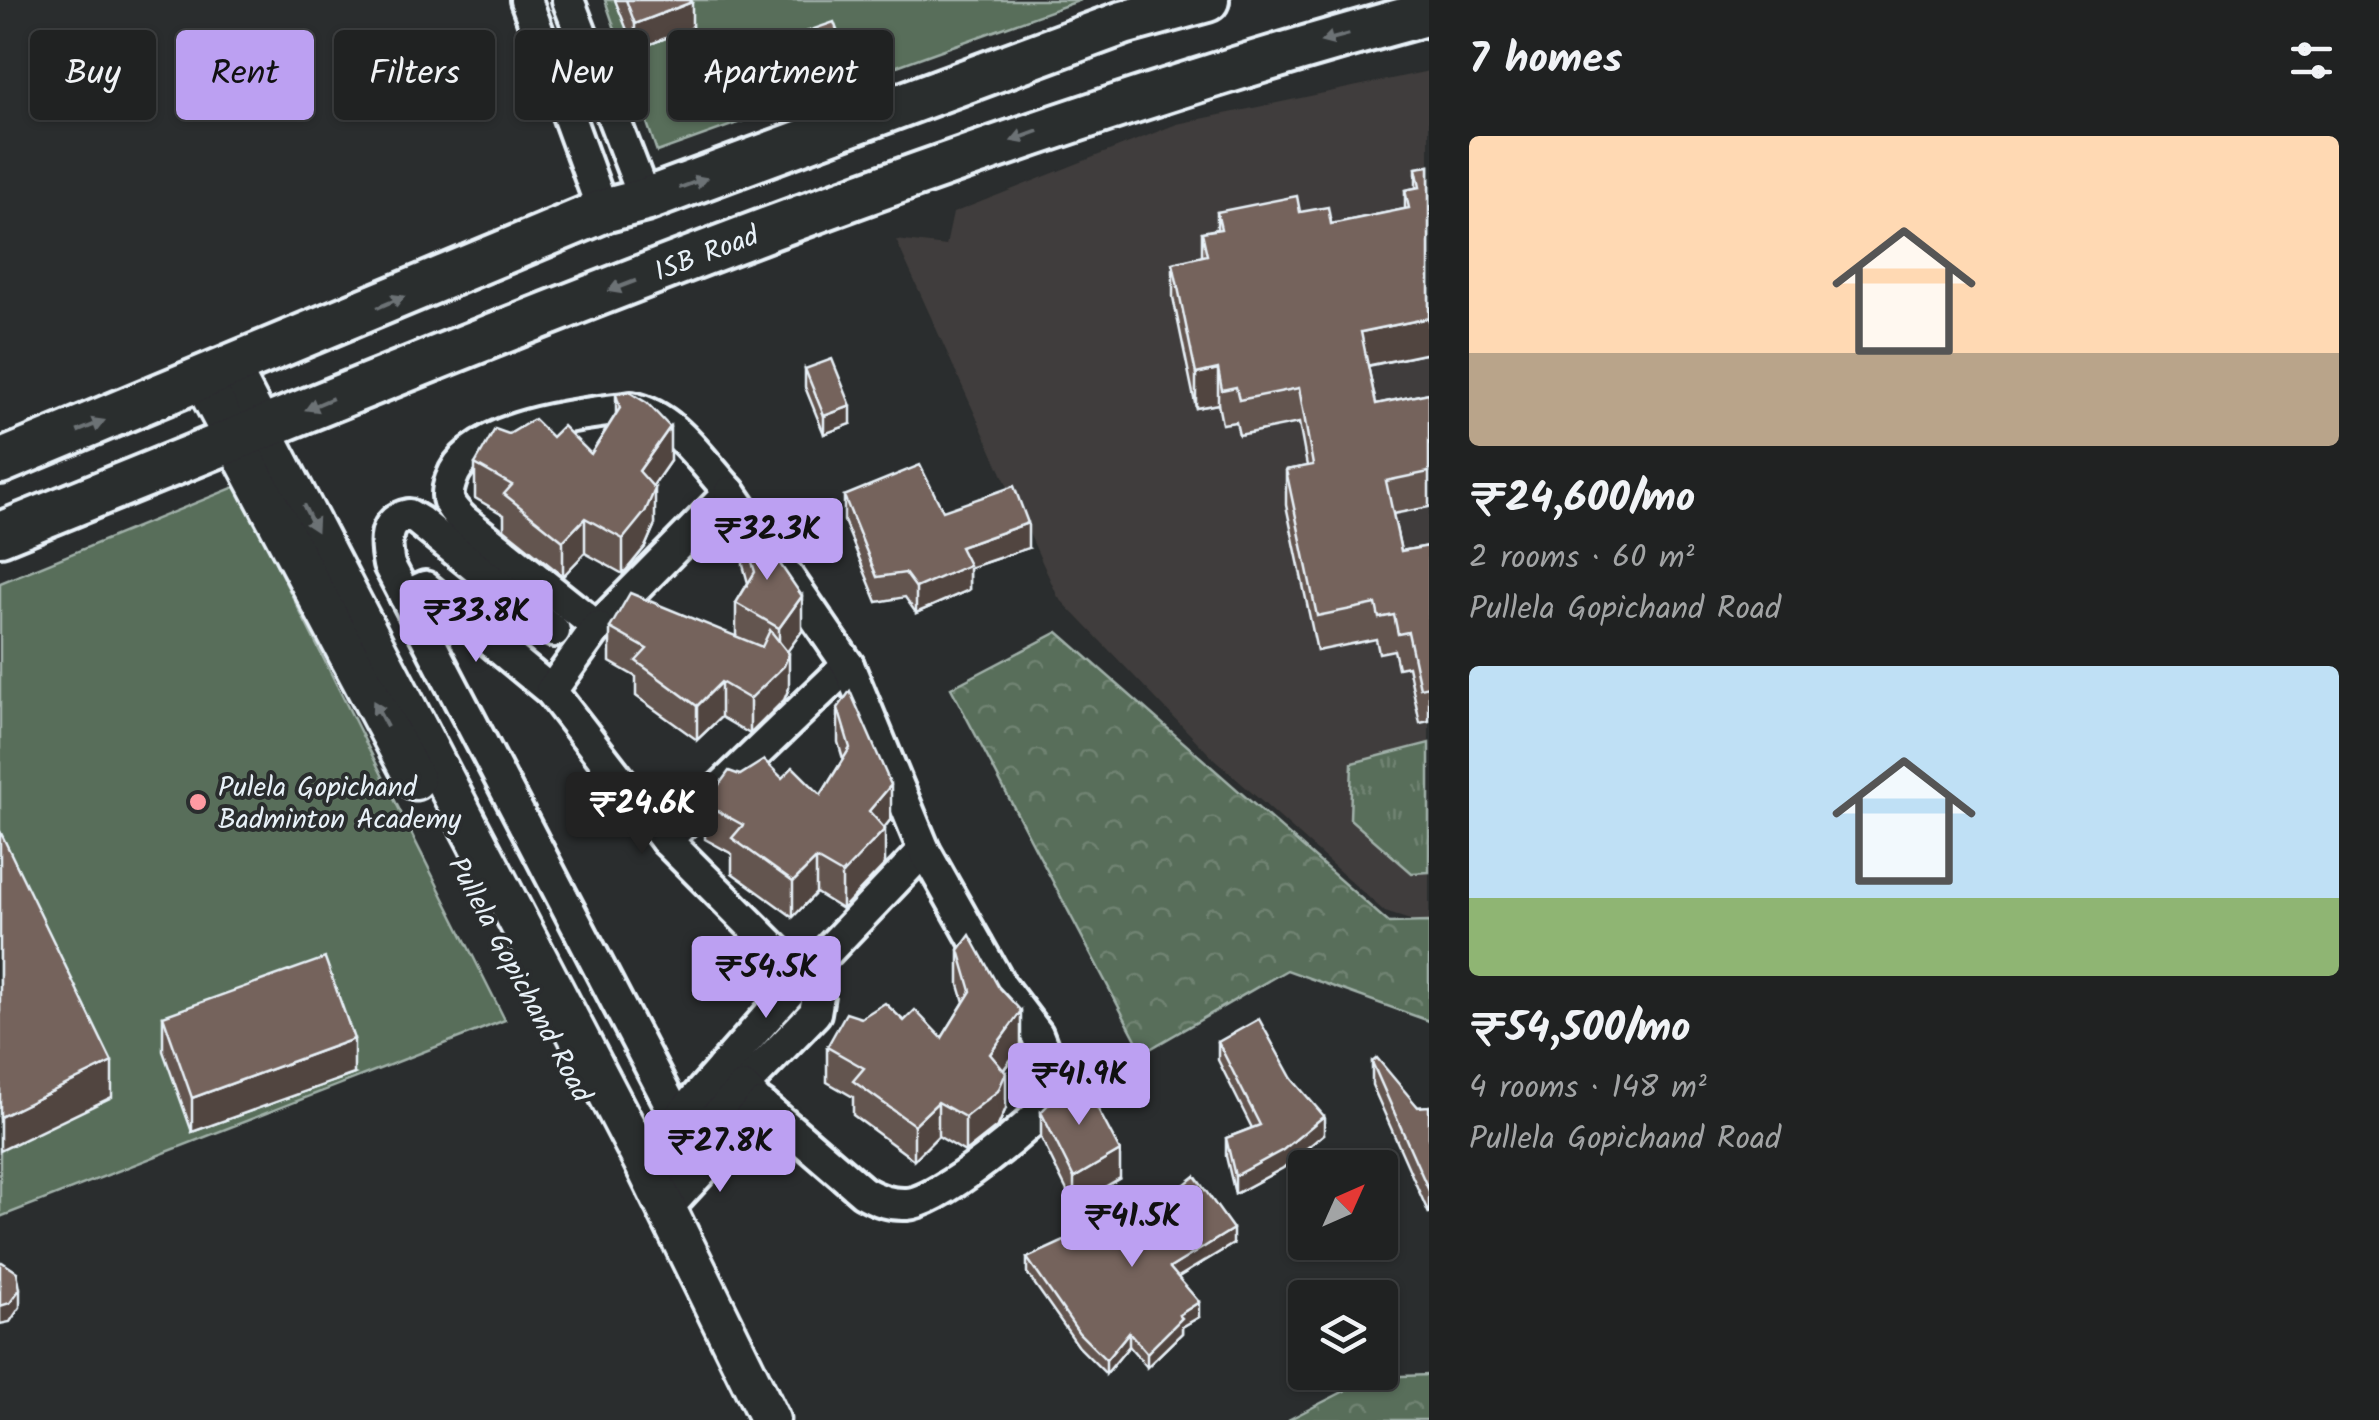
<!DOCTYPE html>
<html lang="en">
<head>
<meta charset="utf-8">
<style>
  body { margin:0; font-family:Kalam,sans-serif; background:#282a2a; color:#f1f3f6; height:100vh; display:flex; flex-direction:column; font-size:38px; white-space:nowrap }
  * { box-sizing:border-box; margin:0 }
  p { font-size:32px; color:#a2a4a5 }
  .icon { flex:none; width:55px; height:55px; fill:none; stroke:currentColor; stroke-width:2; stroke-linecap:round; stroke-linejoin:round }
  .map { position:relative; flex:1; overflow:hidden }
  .panel { display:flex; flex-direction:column; background:#202222; width:950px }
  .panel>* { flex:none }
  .hud { position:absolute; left:30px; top:30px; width:950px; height:90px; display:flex; gap:20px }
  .needle { width:65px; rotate:45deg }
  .fabs { position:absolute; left:1288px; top:1150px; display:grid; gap:20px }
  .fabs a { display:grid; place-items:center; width:110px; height:110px; border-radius:10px; background:#202222; box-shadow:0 2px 8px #0004,0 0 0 2px #3d3f40; font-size:50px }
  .price { position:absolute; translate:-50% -85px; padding:0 22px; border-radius:10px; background:#bca0f2; color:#111; font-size:32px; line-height:65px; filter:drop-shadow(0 2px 5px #0008) }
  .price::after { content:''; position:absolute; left:50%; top:60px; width:30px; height:22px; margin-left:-15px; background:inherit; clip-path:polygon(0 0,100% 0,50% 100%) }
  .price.current { background:#222; color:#fff }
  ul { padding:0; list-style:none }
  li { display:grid; align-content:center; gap:20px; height:530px; padding:0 40px }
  li span { display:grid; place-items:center; height:310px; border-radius:10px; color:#555 }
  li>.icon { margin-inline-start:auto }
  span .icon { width:180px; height:180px; fill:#fffc; stroke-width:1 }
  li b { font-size:42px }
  h2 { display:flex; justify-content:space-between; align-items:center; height:120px; padding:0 40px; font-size:42px }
  .tag { padding:0 35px; border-radius:10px; background:#202222; box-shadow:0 2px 8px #0004,0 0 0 2px #3d3f40; font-size:35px; line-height:90px }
  .tag.current { background:#bca0f2; color:#111 }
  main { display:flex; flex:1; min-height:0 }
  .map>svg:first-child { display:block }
</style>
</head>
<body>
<main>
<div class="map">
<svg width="1429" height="1420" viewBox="0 0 1429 1420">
  <defs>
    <pattern id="forest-crowns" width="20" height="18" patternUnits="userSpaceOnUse" patternTransform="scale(2.5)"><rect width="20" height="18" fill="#586e5a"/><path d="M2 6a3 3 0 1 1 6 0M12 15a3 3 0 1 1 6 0" fill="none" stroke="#708372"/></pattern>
    <pattern id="park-tufts" width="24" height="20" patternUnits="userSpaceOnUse" patternTransform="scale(2.5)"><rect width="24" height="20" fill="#586e5a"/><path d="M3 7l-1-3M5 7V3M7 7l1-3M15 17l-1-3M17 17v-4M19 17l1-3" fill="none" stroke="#708372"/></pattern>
  </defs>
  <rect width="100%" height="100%" fill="#2a2d2e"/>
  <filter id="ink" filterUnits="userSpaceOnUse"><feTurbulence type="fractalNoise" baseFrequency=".01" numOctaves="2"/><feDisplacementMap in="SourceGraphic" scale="20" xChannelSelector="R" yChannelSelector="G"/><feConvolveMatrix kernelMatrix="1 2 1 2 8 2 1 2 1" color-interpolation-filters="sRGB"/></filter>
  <g filter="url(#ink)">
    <path fill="#403d3c" d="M1429,71V926L1385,912L1212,757L1058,597L896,240L946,246L953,213L1177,124Z"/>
    <g fill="#586e5a" stroke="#a0b0a9" stroke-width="2.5">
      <path d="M605,0H1081L657,152Z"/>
      <path d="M237,486L505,1020L0,1217V583Z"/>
    </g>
    <g fill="url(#forest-crowns)" stroke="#a0b0a9" stroke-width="2.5">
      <path d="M1058,632L1389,923L1429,922V1021L1287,970L1143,1053L951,688Z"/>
      <path d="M1429,1375V1420H1288L1372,1377Z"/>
    </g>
    <path fill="url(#park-tufts)" stroke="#a0b0a9" stroke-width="2.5" d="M1429,743V872L1412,873L1350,819L1352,763Z"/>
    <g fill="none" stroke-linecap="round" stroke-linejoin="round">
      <g stroke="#e8f1f8" stroke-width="38">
        <g id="minor">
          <path d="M526,0L603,211"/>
          <path d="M568,0L645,200"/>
          <path d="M631,408C674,416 701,461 730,492L597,627L463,520C449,506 444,500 451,480C470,423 581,415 631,408Z"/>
          <path d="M405,596L425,587L551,691"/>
          <path d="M597,627L551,691L666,840L848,665"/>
          <path d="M554,631L419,521L409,515C382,520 385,544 389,565L678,1119"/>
          <path d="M666,840L803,977L924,850"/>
          <path d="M722,1068L743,1087L815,1013L818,995L803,977"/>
          <path d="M642,1159L791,990"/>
          <path d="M654,1183L743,1087L755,1099"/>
          <path d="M666,1209L762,1105L863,1192C877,1200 890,1205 907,1204C940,1202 1033,1125 1053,1099L1051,1070L1037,1034L1000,985L924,850L848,665L730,492"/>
        </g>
      </g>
      <g stroke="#e8f1f8" stroke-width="45">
        <g id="tertiary">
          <path d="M231,370L642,1159L770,1420"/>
          <path d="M203,381L415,780"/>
        </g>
      </g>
      <g stroke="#e8f1f8" stroke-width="50">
        <g id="secondary">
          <path d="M0,462L603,211L645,200L1123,23L1207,0"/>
          <path id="s1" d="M0,534C470,345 939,145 1429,13"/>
        </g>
      </g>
      <use href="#minor" stroke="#2a2d2e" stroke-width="30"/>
      <use href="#tertiary" stroke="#2a2d2e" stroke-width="38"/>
      <use href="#secondary" stroke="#2a2d2e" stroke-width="42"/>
    </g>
    <g fill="#64554f" stroke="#e8f1f8" stroke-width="2.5">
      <path d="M615,0H691L692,28L635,50Z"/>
      <path d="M771,44L844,67L781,89L771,62Z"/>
      <path d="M1429,166V353L1368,366L1376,404L1429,393V507L1393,514L1401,551L1429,546V721L1420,723L1408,666L1398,668L1394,650L1379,653L1376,639L1317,651L1286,505V470L1307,466L1299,423L1239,435L1236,422L1222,424L1218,404L1196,408L1173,297V263L1202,257V232L1217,229V212H1300L1331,224L1405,209V190L1416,188V168Z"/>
      <path d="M805,369L851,424L824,434L805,387Z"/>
      <path d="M616,394L670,461L652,487L655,524L645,547L623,574L585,553L563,576L504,529V515L475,498V464L552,437L591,454L616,414Z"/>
      <path d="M844,496L943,511L1028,548L969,568V590L916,613L905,597L877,602L844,521Z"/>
      <path d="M743,531L802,631L787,651L789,688L784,700L750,734L721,717L697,740L636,696V677L610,662V628L736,637V603L748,583L743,565Z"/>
      <path d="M838,708L891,819L884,828L885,864L842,909L816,893L793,917L732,873V854L705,839V804L782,778L821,795L843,759L838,742Z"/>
      <path d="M959,950L1021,1045L1004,1070L1006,1108L998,1126L965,1152L938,1136L914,1160L853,1115V1097L827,1082V1047L861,1018L904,1021L942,1038L964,1002L959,985Z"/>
      <path d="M163,1016L354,1074L192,1132L163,1051Z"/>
      <path d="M1218,1042L1292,1079L1324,1134L1283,1168L1235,1194L1226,1156V1138L1252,1128L1218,1060Z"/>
      <path d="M1372,1062L1418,1107L1429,1106V1214L1372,1085Z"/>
      <path d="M1041,1112L1120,1178L1074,1205L1041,1138Z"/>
      <path d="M1134,1214L1233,1244L1178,1277L1199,1317L1182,1327V1333L1147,1367L1129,1346L1106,1374L1079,1347L1027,1273V1258L1134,1219Z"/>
    </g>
    <g fill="#514540" stroke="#e8f1f8" stroke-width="2.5">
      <path d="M692,2V28L635,50V24Z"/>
      <path d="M844,49V67L781,89V71Z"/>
      <path d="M1429,318V353L1361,367V332Z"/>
      <path d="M1218,369V404L1196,408V374Z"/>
      <path d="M851,406V424L824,434V416Z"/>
      <path d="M670,427V461L639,506V471Z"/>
      <path d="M655,489V524L645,547L623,574V539Z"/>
      <path d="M585,518V553L563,576V541Z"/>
      <path d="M1028,523V548L969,568V590L916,613V588L960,547Z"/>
      <path d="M802,596V631L779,663V628Z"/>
      <path d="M789,654V688L784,700L750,734V699Z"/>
      <path d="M721,682V717L697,740V706Z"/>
      <path d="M891,785V819L871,844L885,829V864L842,909V874L869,811Z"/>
      <path d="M816,859V893L793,917V882Z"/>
      <path d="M1021,1011V1045L990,1089V1054Z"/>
      <path d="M354,1039V1074L192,1132V1098Z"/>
      <path d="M112,1062V1097L0,1151V1117Z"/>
      <path d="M1006,1073V1108L998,1126L965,1152V1117Z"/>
      <path d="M938,1102V1136L914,1160V1125Z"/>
      <path d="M1324,1116V1134L1283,1168L1235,1194V1176Z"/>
      <path d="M1120,1151V1178L1074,1205V1178Z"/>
      <path d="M1233,1229V1244L1170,1282V1268Z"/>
      <path d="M20,1289V1307L10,1322L0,1324V1306Z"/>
      <path d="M1199,1302V1317L1182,1327V1333L1147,1367V1353L1179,1315Z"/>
      <path d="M1129,1332V1346L1106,1374V1360Z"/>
    </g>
    <g fill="#74635c" stroke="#e8f1f8" stroke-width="2.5">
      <path d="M626,0H691L692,2L635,24Z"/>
      <path d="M834,22L844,49L781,71L771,44Z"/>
      <path d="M1429,166V318L1361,332L1376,404L1429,393V472L1386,481L1401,551L1429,546V686L1420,688L1408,632L1398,634L1394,615L1379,618L1376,604L1317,616L1286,470L1313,465L1299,388L1239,400L1236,387L1222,390L1218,369L1196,374L1173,263L1207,255L1202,232L1221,229L1217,212L1297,196L1300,212L1328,207L1331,224L1409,208L1405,190L1420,187L1416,168Z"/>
      <path d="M832,359L851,406L824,416L805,369Z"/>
      <path d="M629,392L647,403L670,427L639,471L655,489L645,512L623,539L585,518L563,541L504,494L512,485L475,464L495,429L509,434L534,419L552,437L563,426L591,454L620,408L616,394Z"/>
      <path d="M920,465L943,511L1014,486L1028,523L960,547L969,565L916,588L905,573L877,577L844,496Z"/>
      <path d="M750,520L802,596L779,628L736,603L755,572L743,531Z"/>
      <path d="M630,593L762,647L770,630L789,654L784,666L750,699L721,682L697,706L636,661L647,649L610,628Z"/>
      <path d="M850,691L891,785L869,811L885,829L842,874L816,859L793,882L732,838L743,825L705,804L729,771L740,775L764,760L782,778L793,767L821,795L850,748L838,708Z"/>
      <path d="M0,831L112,1062L0,1117Z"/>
      <path d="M970,935L998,986L1021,1011L990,1054L1006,1073L998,1091L965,1117L938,1102L914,1125L853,1081L864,1068L827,1047L846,1013L861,1018L885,1003L904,1021L915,1010L942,1038L971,991L959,950Z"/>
      <path d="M325,958L354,1039L192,1098L163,1016Z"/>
      <path d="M1259,1019L1292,1079L1324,1116L1283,1150L1235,1176L1226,1138L1260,1125L1218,1042Z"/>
      <path d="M1377,1058L1418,1107L1429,1106V1191L1372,1062Z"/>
      <path d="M1079,1073L1120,1151L1074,1178L1041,1112Z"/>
      <path d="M1195,1176L1233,1229L1170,1268L1199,1302L1179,1315L1182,1318L1147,1353L1129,1332L1106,1360L1079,1333L1027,1258L1084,1232L1086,1236L1136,1218L1134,1214L1157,1206Z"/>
      <path d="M0,1262H2L17,1272L20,1289L10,1303L0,1306Z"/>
    </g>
    <defs><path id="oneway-solid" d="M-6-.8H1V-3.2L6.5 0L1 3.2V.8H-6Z" transform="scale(2.5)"/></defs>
    <g fill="#6c7275">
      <use href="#oneway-solid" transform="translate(1335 38) rotate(165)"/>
      <use href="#oneway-solid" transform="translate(1025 136) rotate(160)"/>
      <use href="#oneway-solid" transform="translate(693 183) rotate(-20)"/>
      <use href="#oneway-solid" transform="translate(622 286) rotate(159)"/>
      <use href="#oneway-solid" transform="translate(391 302) rotate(-23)"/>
      <use href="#oneway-solid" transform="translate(319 404) rotate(157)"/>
      <use href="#oneway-solid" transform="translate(91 426) rotate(-22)"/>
      <use href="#oneway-solid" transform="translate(310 518) rotate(63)"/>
      <use href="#oneway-solid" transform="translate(380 714) rotate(-118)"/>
    </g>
  </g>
  <circle fill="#ff9aa2" stroke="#2a2d2e" stroke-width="4" cx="198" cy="802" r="10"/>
  <g text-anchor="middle" stroke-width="8" stroke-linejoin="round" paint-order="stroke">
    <g font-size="28" fill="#e8f1f8" stroke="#2a2d2e">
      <text dy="10" stroke="none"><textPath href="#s1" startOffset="760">ISB Road</textPath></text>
      <text transform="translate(521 979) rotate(62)" y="10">Pullela Gopichand Road</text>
    </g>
    <g font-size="28" fill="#e8f1f8" stroke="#2a2d2e" text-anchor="start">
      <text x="218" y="796">Pulela Gopichand<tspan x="218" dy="32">Badminton Academy</tspan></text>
    </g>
  </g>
</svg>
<div class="fabs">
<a><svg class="needle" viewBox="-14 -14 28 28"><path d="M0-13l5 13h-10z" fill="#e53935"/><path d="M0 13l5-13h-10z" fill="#a2a4a5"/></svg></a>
<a><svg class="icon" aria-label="layers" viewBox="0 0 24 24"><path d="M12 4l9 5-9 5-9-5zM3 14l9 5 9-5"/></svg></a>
</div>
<b class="price" style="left:767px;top:583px">₹32.3K</b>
<b class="price" style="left:476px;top:665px">₹33.8K</b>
<b class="price current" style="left:642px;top:857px">₹24.6K</b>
<b class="price" style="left:766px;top:1021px">₹54.5K</b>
<b class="price" style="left:1079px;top:1128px">₹41.9K</b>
<b class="price" style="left:720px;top:1195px">₹27.8K</b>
<b class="price" style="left:1132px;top:1270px">₹41.5K</b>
<div class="hud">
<a class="tag">Buy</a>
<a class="tag current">Rent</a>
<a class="tag">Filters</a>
<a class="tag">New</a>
<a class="tag">Apartment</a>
</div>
</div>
<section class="panel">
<h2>7 homes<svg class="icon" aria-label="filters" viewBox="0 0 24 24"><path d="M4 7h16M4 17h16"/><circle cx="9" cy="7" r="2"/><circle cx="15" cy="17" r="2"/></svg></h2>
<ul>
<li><span style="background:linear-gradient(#ffd9b3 70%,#b9a48a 0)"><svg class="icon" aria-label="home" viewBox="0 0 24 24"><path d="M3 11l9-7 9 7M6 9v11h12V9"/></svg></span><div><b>₹24,600/mo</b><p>2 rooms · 60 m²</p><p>Pullela Gopichand Road</p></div></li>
<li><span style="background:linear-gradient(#bfe0f5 75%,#8fb573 0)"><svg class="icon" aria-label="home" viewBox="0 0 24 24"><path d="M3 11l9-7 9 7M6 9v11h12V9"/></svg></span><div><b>₹54,500/mo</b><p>4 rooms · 148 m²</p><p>Pullela Gopichand Road</p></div></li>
</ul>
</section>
</main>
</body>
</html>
